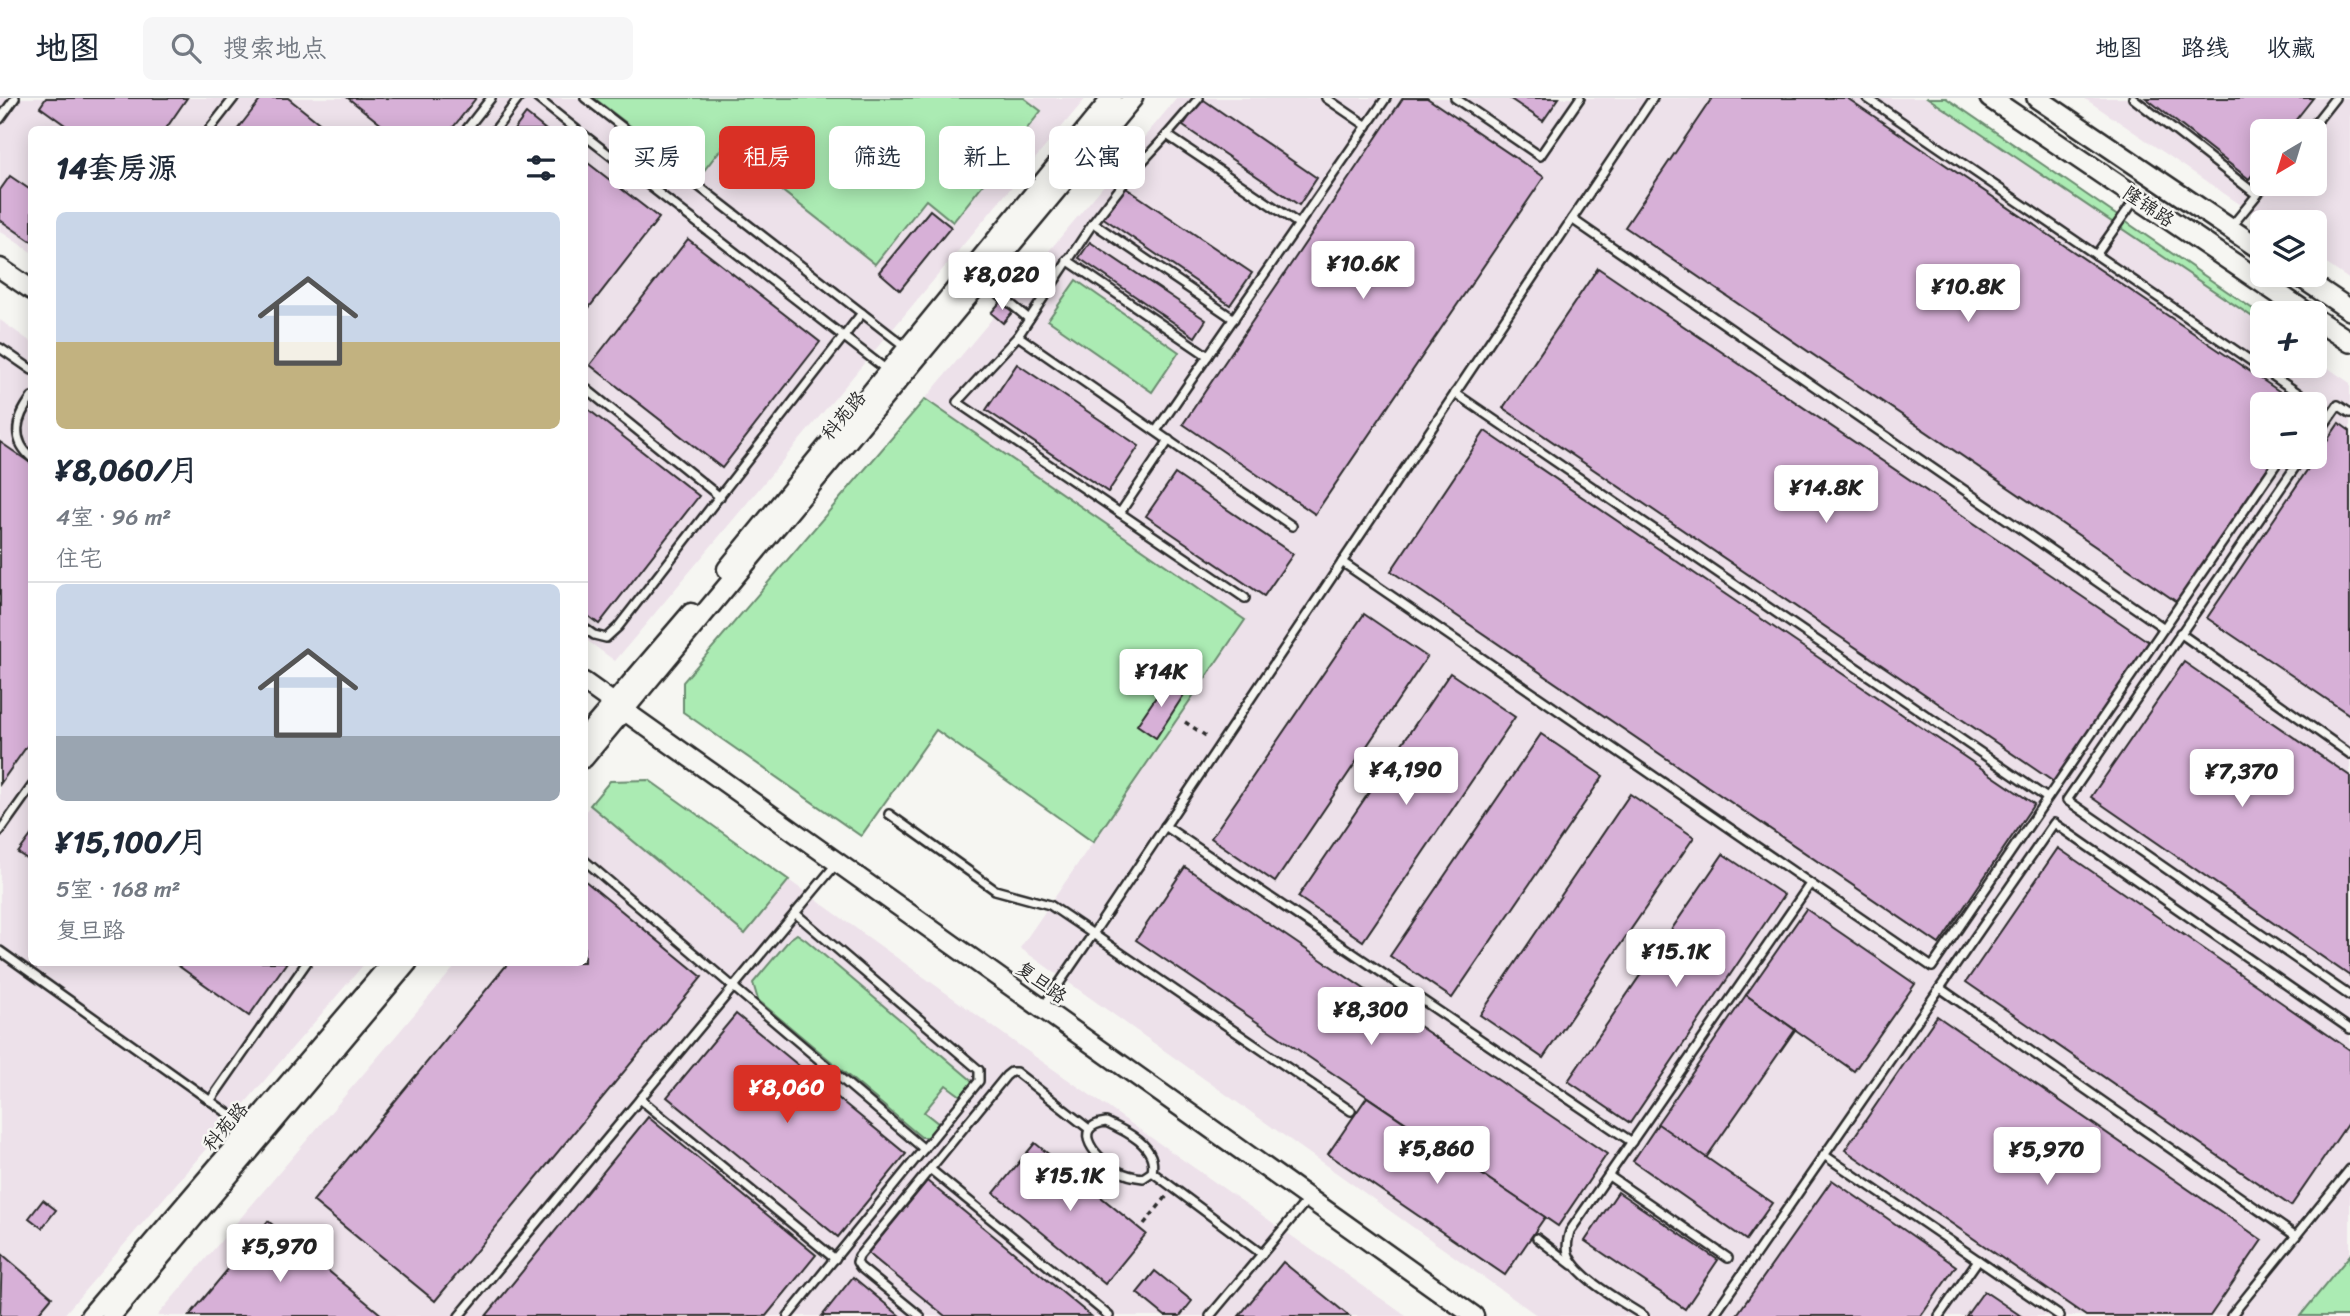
<!DOCTYPE html>
<html lang="zh">
<head>
<meta charset="utf-8">
<style>
  body { margin:0; font-family:Sriracha,"LXGW WenKai TC",sans-serif; background:#f6f6f7; color:#1f2937; height:100vh; display:flex; flex-direction:column; font-size:26px; white-space:nowrap }
  * { box-sizing:border-box; margin:0 }
  p { font-size:23px; color:#747a83 }
  .icon { flex:none; width:38px; height:38px; fill:none; stroke:currentColor; stroke-width:2; stroke-linecap:round; stroke-linejoin:round }
  .map { position:relative; flex:1; overflow:hidden }
  .details { position:absolute; left:28px; top:28px; width:560px; height:840px; display:flex; flex-direction:column; background:#fff; border-radius:10px; box-shadow:0 4px 18px #0003 }
  .details>* { flex:none }
  .top-card { position:absolute; left:609px; top:28px; width:665px; height:63px; display:flex; gap:14px }
  .needle { width:46px; rotate:218deg }
  .controls { position:absolute; left:2250px; top:21px; display:grid; gap:14px }
  .controls a { display:grid; place-items:center; width:77px; height:77px; border-radius:10px; background:#fff; box-shadow:0 4px 18px #0003; font-size:35px }
  .price { position:absolute; translate:-50% -60px; padding:0 16px; border-radius:7px; background:#fff; color:#222; font-size:23px; line-height:46px; filter:drop-shadow(0 2px 4px #0008) }
  .price::after { content:''; position:absolute; left:50%; top:42px; width:21px; height:16px; margin-left:-10px; background:inherit; clip-path:polygon(0 0,100% 0,50% 100%) }
  .price.active { background:#d93025; color:#fff }
  ul { padding:0; list-style:none }
  li { display:grid; align-content:center; gap:14px; height:371px; padding:0 28px }
  li+li { border-top:2px solid #e0e1e3 }
  li span { display:grid; place-items:center; height:217px; border-radius:10px; color:#555 }
  li>.icon { margin-inline-start:auto }
  span .icon { width:126px; height:126px; fill:#fffc; stroke-width:1 }
  li b { font-size:30px }
  h2 { display:flex; justify-content:space-between; align-items:center; height:84px; padding:0 28px; font-size:30px }
  .tag { padding:0 24px; border-radius:10px; background:#fff; box-shadow:0 4px 18px #0003; font-size:24px; line-height:63px }
  .tag.active { background:#d93025; color:#fff }
  header { display:flex; align-items:center; gap:42px; box-sizing:border-box; height:98px; padding:0 35px; background:#fff; border-bottom:2px solid #e0e1e3 }
  header strong { font-size:33px }
  nav { display:flex; gap:38px; margin-inline-start:auto; font-size:24px }
  .search { width:490px; height:63px; background:#f6f6f7; display:flex; align-items:center; gap:18px; box-sizing:border-box; padding:0 24px; border-radius:10px; color:#747a83; font-size:26px }
  .map>svg:first-child { display:block }
</style>
</head>
<body>
<header>
<strong>地图</strong>
<div class="search"><svg class="icon" aria-label="search" viewBox="0 0 24 24"><circle cx="10" cy="10" r="6"/><path d="M15 15l6 6"/></svg>搜索地点</div>
<nav><a>地图</a><a>路线</a><a>收藏</a></nav>
</header>
<div class="map">
<svg width="2350" height="1218" viewBox="0 0 2350 1218">
  <rect width="100%" height="100%" fill="#f6f6f2"/>
  <filter id="ink" filterUnits="userSpaceOnUse"><feTurbulence type="fractalNoise" baseFrequency=".0143" numOctaves="2"/><feDisplacementMap in="SourceGraphic" scale="14" xChannelSelector="R" yChannelSelector="G"/><feConvolveMatrix kernelMatrix="1 2 1 2 8 2 1 2 1" color-interpolation-filters="sRGB"/></filter>
  <g filter="url(#ink)">
    <g fill="#ede1ea" fill-rule="evenodd">
      <path d="M0,0H1086L615,563L585,541L584,32H32L31,154L0,133Z"/>
      <path d="M1177,0H1928L2263,226V268H2315V261L2350,285V1157L2300,1218H1538L1020,850L1245,522L925,301ZM2263,306H2315V359H2263Z"/>
      <path d="M2084,0H2350V182L2315,158V124H2266ZM2263,33H2315V86H2263Z"/>
      <path d="M0,222L31,244L32,864L365,865L63,1218H0Z"/>
      <path d="M649,682L1020,948L1406,1218H157L458,865L584,864L585,714L610,683Z"/>
    </g>
    <g fill="#abebb3" stroke="#6b8b6f" stroke-width="2">
      <path d="M594,0H1024L1041,13L953,124L926,102L875,166L724,47L698,80Z"/>
      <path d="M1928,0H1946L2263,218V226Z"/>
      <path d="M1076,182L1179,254L1152,294L1048,222Z"/>
      <path d="M925,301L1245,522L1093,744L936,632L861,738L683,614V584Z"/>
      <path d="M649,682L789,782L745,836L590,707L610,683Z"/>
      <path d="M797,836L806,842L970,981L972,984L961,998L946,987L924,1014L939,1026L928,1039H921L758,902L753,885L790,841Z"/>
      <path d="M2350,1157V1215L2348,1218H2300Z"/>
    </g>
    <g fill="#d7b0d7" stroke="#2b2b2b" stroke-width="2">
      <path d="M46,0H187L165,32H72L40,9Z"/>
      <path d="M262,0H288L328,32H237Z"/>
      <path d="M348,0H476L451,32H388Z"/>
      <path d="M1201,0L1317,80L1299,107L1183,28Z"/>
      <path d="M1403,0H1427L1544,79L1315,416L1183,326Z"/>
      <path d="M1509,0H1559L1543,23Z"/>
      <path d="M1712,0H1847L2298,306H2263V359H2275L2177,504L1625,129Z"/>
      <path d="M2146,0H2313L2287,33H2263V64L2249,81Z"/>
      <path d="M526,16L546,32H514Z"/>
      <path d="M584,62L659,120L584,216Z"/>
      <path d="M10,78L32,93V144L0,122V92Z"/>
      <path d="M1123,88L1252,175L1230,207L1102,119Z"/>
      <path d="M930,112L951,129L900,192L879,174Z"/>
      <path d="M688,141L820,244L722,370L590,267Z"/>
      <path d="M1090,144L1206,222L1195,239L1079,160Z"/>
      <path d="M1598,170L2149,544L2054,684L1503,310Z"/>
      <path d="M1002,202L1014,212L1003,225L991,215Z"/>
      <path d="M1017,266L1139,348L1108,394L986,312Z"/>
      <path d="M584,308L699,398L599,526L584,515Z"/>
      <path d="M2339,325L2350,333V617L2207,520Z"/>
      <path d="M1485,333L2034,706L1939,846L1391,473Z"/>
      <path d="M0,344L32,366V641L0,686Z"/>
      <path d="M1175,376L1293,456L1264,498L1146,418Z"/>
      <path d="M1364,516L1427,559L1275,784L1211,740Z"/>
      <path d="M2184,564L2350,678V878L2091,699Z"/>
      <path d="M1450,575L1515,619L1363,843L1298,799Z"/>
      <path d="M1167,583L1185,595L1156,640L1137,627Z"/>
      <path d="M1541,636L1603,678L1452,900L1390,858Z"/>
      <path d="M1630,696L1694,739L1543,960L1480,917Z"/>
      <path d="M32,736V764L18,755Z"/>
      <path d="M2058,750L2350,952V1022L2291,1108L1966,884Z"/>
      <path d="M1723,756L1784,797L1630,1025L1568,983Z"/>
      <path d="M1185,769L1607,1056L1558,1128L1136,842Z"/>
      <path d="M584,782L702,879L435,1203L313,1103L509,864H584Z"/>
      <path d="M1806,811L1915,886L1854,973L1746,897Z"/>
      <path d="M173,864H287L249,918Z"/>
      <path d="M1746,897L1795,932L1706,1060L1657,1026Z"/>
      <path d="M736,916L906,1056L838,1139L667,999Z"/>
      <path d="M1937,918L2262,1142L2210,1218H2086L1845,1052Z"/>
      <path d="M1367,999L1545,1119L1505,1177L1328,1056Z"/>
      <path d="M648,1019L816,1157L766,1218H486Z"/>
      <path d="M1658,1026L1772,1105L1746,1142L1633,1063Z"/>
      <path d="M1035,1045L1146,1136L1105,1186L994,1095Z"/>
      <path d="M1832,1082L1956,1168L1921,1218H1736Z"/>
      <path d="M927,1083L1091,1218H945L868,1155Z"/>
      <path d="M1618,1094L1718,1162L1685,1211L1585,1143Z"/>
      <path d="M43,1102L56,1112L42,1130L29,1120Z"/>
      <path d="M268,1123L383,1218H189Z"/>
      <path d="M2,1156L52,1199L36,1218H0Z"/>
      <path d="M1283,1164L1349,1218H1239Z"/>
      <path d="M1155,1173L1192,1203L1180,1218H1165L1137,1195Z"/>
      <path d="M853,1179L900,1218H822Z"/>
      <path d="M1984,1193L2021,1218H1966Z"/>
    </g>
    <g fill="none" stroke-linecap="round" stroke-linejoin="round">
      <g stroke="#2b2b2b" stroke-width="12">
        <g id="service">
          <path d="M537,0L577,32"/>
          <path d="M585,0L907,250"/>
          <path d="M1326,0L1367,28"/>
          <path d="M1455,0L1540,58L1580,0"/>
          <path d="M1867,0L2314,306"/>
          <path d="M2133,0L2257,97"/>
          <path d="M0,21L15,0"/>
          <path d="M209,32L234,0"/>
          <path d="M466,32L491,0"/>
          <path d="M495,32L519,0"/>
          <path d="M2309,33L2335,0"/>
          <path d="M584,37L888,273"/>
          <path d="M1167,37L1199,0"/>
          <path d="M1572,121L2164,530"/>
          <path d="M1093,125L1234,221"/>
          <path d="M2230,130L2266,86"/>
          <path d="M2096,157L2136,100"/>
          <path d="M1067,162L1208,258"/>
          <path d="M982,182L1029,221"/>
          <path d="M1018,238L1292,428"/>
          <path d="M0,250L32,272"/>
          <path d="M584,289L720,399"/>
          <path d="M1455,295L2047,700"/>
          <path d="M32,299C16,320 10,341 32,360"/>
          <path d="M1156,333L1386,0"/>
          <path d="M2315,340L2338,307L2350,315"/>
          <path d="M2302,359L2067,702L2350,898"/>
          <path d="M1120,415L1169,342"/>
          <path d="M1342,464L1932,869L2281,359"/>
          <path d="M1245,500L957,304L1018,238L1093,125L1131,76L1167,37L1299,126"/>
          <path d="M584,530L594,537L606,540L618,529L862,215"/>
          <path d="M2180,535L2350,656"/>
          <path d="M889,716L995,792L1050,807L1093,836L1043,909"/>
          <path d="M1165,728L1632,1044"/>
          <path d="M0,733L32,688"/>
          <path d="M584,762L924,1051"/>
          <path d="M0,853L250,1031"/>
          <path d="M1940,890L2296,1138"/>
          <path d="M640,1001L835,1161"/>
          <path d="M210,1003L307,864"/>
          <path d="M1351,1013L1093,836L1653,0"/>
          <path d="M1106,1024C1126,1033 1158,1048 1152,1074L1143,1080C1133,1079 1125,1077 1116,1072C1098,1062 1068,1029 1106,1024Z"/>
          <path d="M1824,1057L2060,1218"/>
          <path d="M930,1071L1109,1218"/>
          <path d="M1152,1074L1262,1156"/>
          <path d="M1609,1078L1728,1160"/>
          <path d="M1537,1140L1572,1167"/>
          <path d="M459,1218L837,765"/>
          <path d="M788,1218L979,983V972L795,815"/>
          <path d="M920,1218L860,1169L857,1164L859,1158L1006,978L1011,974H1016L1089,1031"/>
          <path d="M1210,1218L1308,1101"/>
          <path d="M1644,1218C1623,1204 1575,1179 1568,1155C1566,1147 1568,1140 1570,1133L1810,786"/>
          <path d="M1713,1218L2054,725L2350,931"/>
          <path d="M1939,1218L1978,1162"/>
          <path d="M2231,1218L2350,1071"/>
        </g>
      </g>
      <g stroke="#2b2b2b" stroke-width="23">
        <g id="tertiary">
          <path d="M0,170L32,192"/>
          <path d="M727,471L1112,0"/>
          <path d="M584,584L1474,1218"/>
          <path d="M584,640L691,515"/>
          <path d="M584,660L1133,0"/>
          <path d="M90,1218L392,864"/>
          <path d="M111,1218L408,864"/>
        </g>
      </g>
      <g stroke="#2b2b2b" stroke-width="24">
        <g id="secondary">
          <path d="M1990,0L2307,215"/>
          <path d="M2037,0L2263,153"/>
          <path d="M2298,177L2350,212"/>
          <path d="M2315,221L2350,244"/>
        </g>
      </g>
      <g stroke="#2b2b2b" stroke-width="3.5" stroke-dasharray="5 5" stroke-linecap="butt">
        <path d="M1185,624L1209,640"/>
        <path d="M1144,1126L1167,1098"/>
      </g>
      <use href="#service" stroke="#f6f6f2" stroke-width="7"/>
      <use href="#tertiary" stroke="#f6f6f2" stroke-width="18"/>
      <use href="#secondary" stroke="#f6f6f2" stroke-width="19"/>
    </g>
  </g>
  <g text-anchor="middle" stroke-width="5" stroke-linejoin="round" paint-order="stroke">
    <g font-size="19" fill="#2b2b2b" stroke="#f6f6f2">
      <text transform="translate(2149 108) rotate(34)" y="7">隆锦路</text>
      <text transform="translate(843 317) rotate(-50)" y="7">科苑路</text>
      <text transform="translate(1042 884) rotate(36)" y="7">复旦路</text>
      <text transform="translate(225 1028) rotate(-49)" y="7">科苑路</text>
    </g>
  </g>
</svg>
<div class="controls">
<a><svg class="needle" viewBox="-14 -14 28 28"><path d="M0-13l5 13h-10z" fill="#e53935"/><path d="M0 13l5-13h-10z" fill="#747a83"/></svg></a>
<a><svg class="icon" aria-label="layers" viewBox="0 0 24 24"><path d="M12 4l9 5-9 5-9-5zM3 14l9 5 9-5"/></svg></a>
<a>+</a>
<a>−</a>
</div>
<b class="price" style="left:1363px;top:203px">¥10.6K</b>
<b class="price" style="left:1002px;top:214px">¥8,020</b>
<b class="price" style="left:1968px;top:226px">¥10.8K</b>
<b class="price" style="left:1826px;top:427px">¥14.8K</b>
<b class="price" style="left:1161px;top:611px">¥14K</b>
<b class="price" style="left:1406px;top:709px">¥4,190</b>
<b class="price" style="left:2242px;top:711px">¥7,370</b>
<b class="price" style="left:1676px;top:891px">¥15.1K</b>
<b class="price" style="left:1371px;top:949px">¥8,300</b>
<b class="price active" style="left:787px;top:1027px">¥8,060</b>
<b class="price" style="left:1437px;top:1088px">¥5,860</b>
<b class="price" style="left:2047px;top:1089px">¥5,970</b>
<b class="price" style="left:1070px;top:1115px">¥15.1K</b>
<b class="price" style="left:280px;top:1186px">¥5,970</b>
<div class="top-card">
<a class="tag">买房</a>
<a class="tag active">租房</a>
<a class="tag">筛选</a>
<a class="tag">新上</a>
<a class="tag">公寓</a>
</div>
<section class="details">
<h2>14套房源<svg class="icon" aria-label="filters" viewBox="0 0 24 24"><path d="M4 7h16M4 17h16"/><circle cx="9" cy="7" r="2"/><circle cx="15" cy="17" r="2"/></svg></h2>
<ul>
<li><span style="background:linear-gradient(#c9d6e8 60%,#c2b280 0)"><svg class="icon" aria-label="home" viewBox="0 0 24 24"><path d="M3 11l9-7 9 7M6 9v11h12V9"/></svg></span><div><b>¥8,060/月</b><p>4室 · 96 m²</p><p>住宅</p></div></li>
<li><span style="background:linear-gradient(#c9d6e8 70%,#9aa5b1 0)"><svg class="icon" aria-label="home" viewBox="0 0 24 24"><path d="M3 11l9-7 9 7M6 9v11h12V9"/></svg></span><div><b>¥15,100/月</b><p>5室 · 168 m²</p><p>复旦路</p></div></li>
</ul>
</section>
</div>
</body>
</html>
